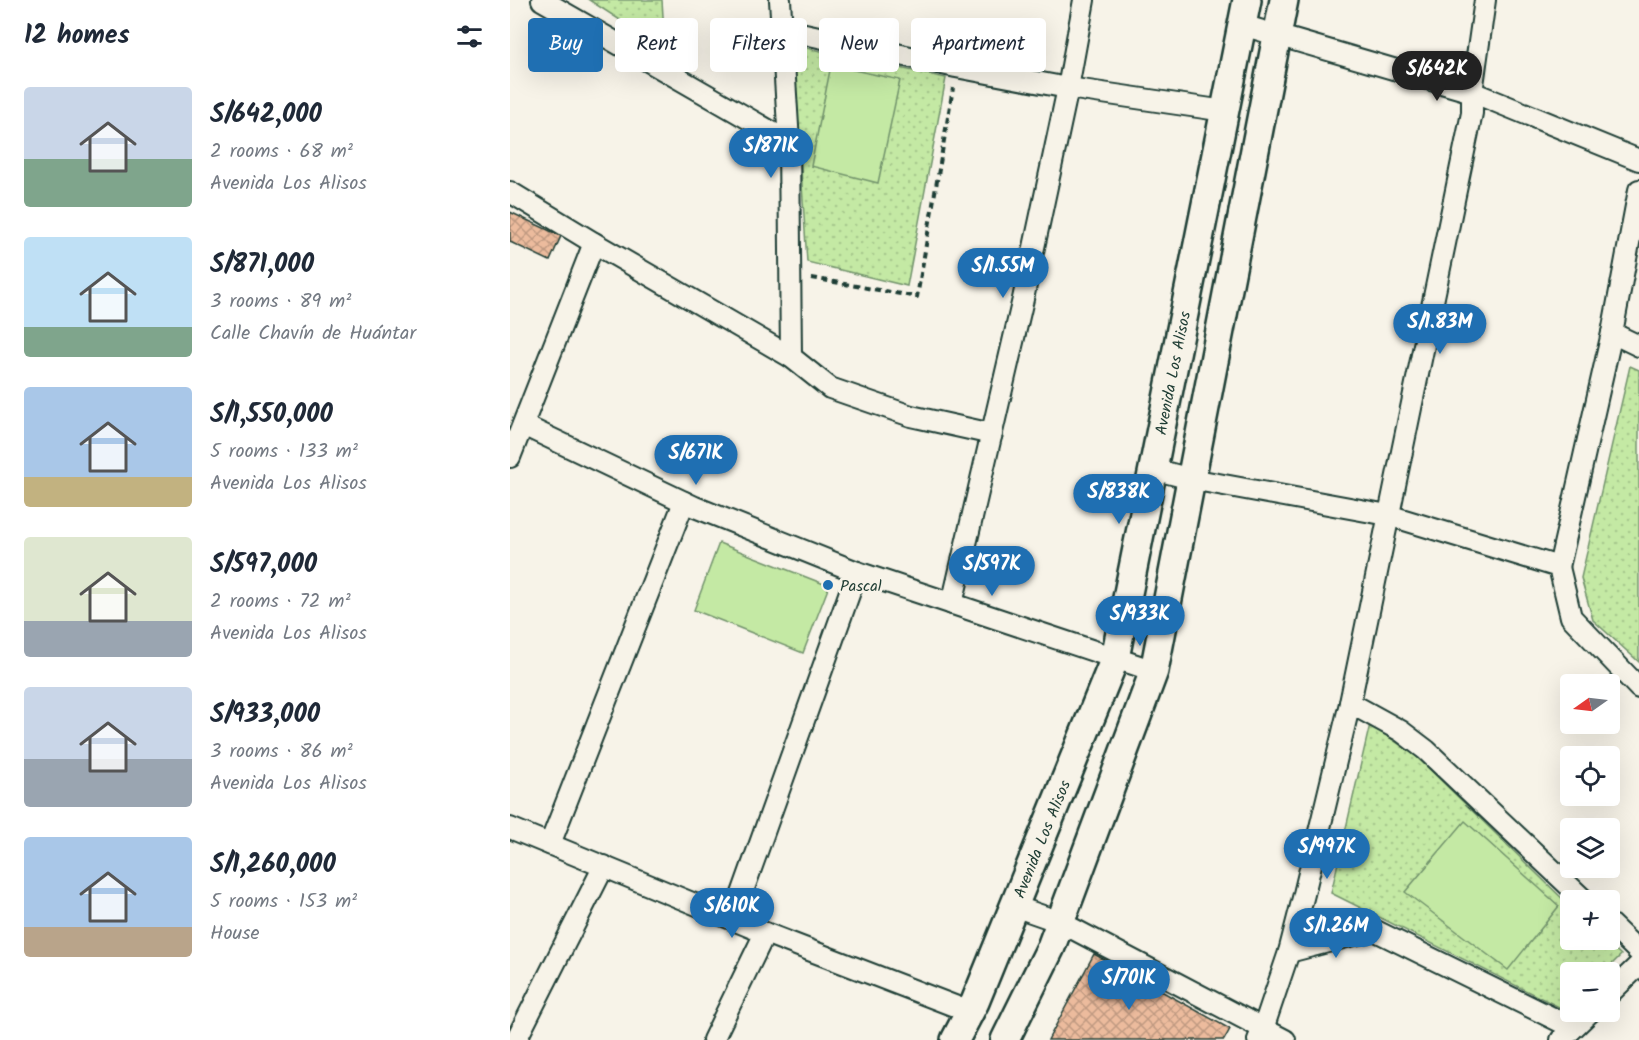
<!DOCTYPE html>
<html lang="en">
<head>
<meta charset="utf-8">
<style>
  body { margin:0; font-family:Kalam,sans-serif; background:#f2f2f3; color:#1f2937; height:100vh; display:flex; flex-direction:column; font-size:22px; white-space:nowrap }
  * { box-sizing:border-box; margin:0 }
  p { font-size:20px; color:#747a83 }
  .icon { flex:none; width:33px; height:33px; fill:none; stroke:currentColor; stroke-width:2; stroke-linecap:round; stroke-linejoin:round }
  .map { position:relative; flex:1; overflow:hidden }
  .panel { display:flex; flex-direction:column; background:#fff; width:510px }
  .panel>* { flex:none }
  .hud { position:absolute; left:18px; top:18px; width:570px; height:54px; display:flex; gap:12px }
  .needle { width:39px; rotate:256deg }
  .controls { position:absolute; left:1050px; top:674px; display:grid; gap:12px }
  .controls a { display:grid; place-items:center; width:60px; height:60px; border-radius:6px; background:#fff; box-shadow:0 6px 24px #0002; font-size:30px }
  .price { position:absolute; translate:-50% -51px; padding:0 14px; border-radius:21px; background:#1f6fb2; color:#fff; font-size:20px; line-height:39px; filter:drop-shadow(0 2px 3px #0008) }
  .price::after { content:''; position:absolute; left:50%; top:36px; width:18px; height:14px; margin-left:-9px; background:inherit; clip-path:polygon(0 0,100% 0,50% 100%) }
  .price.active { background:#222; color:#fff }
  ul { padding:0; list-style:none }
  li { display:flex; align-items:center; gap:18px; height:150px; padding:0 24px }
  li span { display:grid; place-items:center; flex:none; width:168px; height:120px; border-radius:6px; color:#555 }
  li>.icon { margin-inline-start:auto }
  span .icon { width:72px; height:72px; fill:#fffc; stroke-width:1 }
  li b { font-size:26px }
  h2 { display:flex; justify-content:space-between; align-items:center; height:72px; padding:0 24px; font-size:26px }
  .tag { padding:0 21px; border-radius:6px; background:#fff; box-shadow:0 6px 24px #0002; font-size:21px; line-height:54px }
  .tag.active { background:#1f6fb2; color:#fff }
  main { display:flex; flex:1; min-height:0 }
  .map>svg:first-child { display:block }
</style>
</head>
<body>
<main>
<section class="panel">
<h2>12 homes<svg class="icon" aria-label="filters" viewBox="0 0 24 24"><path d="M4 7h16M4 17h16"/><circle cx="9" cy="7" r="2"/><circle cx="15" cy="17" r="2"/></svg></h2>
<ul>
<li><span style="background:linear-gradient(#c9d6e8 60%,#7fa58c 0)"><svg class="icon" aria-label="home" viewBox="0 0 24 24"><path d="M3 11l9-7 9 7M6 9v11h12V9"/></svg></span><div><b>S/642,000</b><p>2 rooms · 68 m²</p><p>Avenida Los Alisos</p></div></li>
<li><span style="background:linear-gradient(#bfe0f5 75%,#7fa58c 0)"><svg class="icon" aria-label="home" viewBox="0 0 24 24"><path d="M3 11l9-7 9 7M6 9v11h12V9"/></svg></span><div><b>S/871,000</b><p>3 rooms · 89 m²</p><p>Calle Chavín de Huántar</p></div></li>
<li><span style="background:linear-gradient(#a9c7e8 75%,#c2b280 0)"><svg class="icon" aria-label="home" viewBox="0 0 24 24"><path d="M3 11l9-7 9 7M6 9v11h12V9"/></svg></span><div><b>S/1,550,000</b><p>5 rooms · 133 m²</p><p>Avenida Los Alisos</p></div></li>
<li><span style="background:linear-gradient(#dfe7d0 70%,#9aa5b1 0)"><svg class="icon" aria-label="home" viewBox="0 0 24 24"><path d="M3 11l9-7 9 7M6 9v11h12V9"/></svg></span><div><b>S/597,000</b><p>2 rooms · 72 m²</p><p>Avenida Los Alisos</p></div></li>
<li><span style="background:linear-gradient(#c9d6e8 60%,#9aa5b1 0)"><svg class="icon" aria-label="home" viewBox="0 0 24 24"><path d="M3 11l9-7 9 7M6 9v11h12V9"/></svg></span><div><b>S/933,000</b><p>3 rooms · 86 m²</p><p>Avenida Los Alisos</p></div></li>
<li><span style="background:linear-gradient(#a9c7e8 75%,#b9a48a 0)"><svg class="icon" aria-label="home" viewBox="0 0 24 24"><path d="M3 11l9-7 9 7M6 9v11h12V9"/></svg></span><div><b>S/1,260,000</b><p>5 rooms · 153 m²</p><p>House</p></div></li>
</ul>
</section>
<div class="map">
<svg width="1129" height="1040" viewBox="0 0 1129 1040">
  <defs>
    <pattern id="grass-dots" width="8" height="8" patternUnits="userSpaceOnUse" patternTransform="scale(1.5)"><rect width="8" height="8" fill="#c4e9a4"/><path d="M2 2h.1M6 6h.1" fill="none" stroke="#a8c98e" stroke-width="1.8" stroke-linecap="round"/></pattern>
    <pattern id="building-cross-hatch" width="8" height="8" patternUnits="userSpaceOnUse" patternTransform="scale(1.5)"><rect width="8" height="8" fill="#ecbb9d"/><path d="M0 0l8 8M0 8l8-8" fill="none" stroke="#bf9981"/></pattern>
  </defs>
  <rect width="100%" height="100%" fill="#f7f3e8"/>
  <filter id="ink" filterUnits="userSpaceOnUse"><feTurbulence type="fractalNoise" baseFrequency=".0167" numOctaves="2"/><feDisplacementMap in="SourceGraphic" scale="12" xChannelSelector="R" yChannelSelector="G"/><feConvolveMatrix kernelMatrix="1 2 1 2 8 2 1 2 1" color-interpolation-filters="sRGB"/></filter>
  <g filter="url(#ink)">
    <g fill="url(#grass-dots)" stroke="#72936c" stroke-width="1.5">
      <path d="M79,0H152L155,49Z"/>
      <path d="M283,45L436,78L397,286L297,262Z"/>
      <path d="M1120,366L1129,370V662L1083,620L1071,578Z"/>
      <path d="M860,724L906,756L1060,906V939H1094L1111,955L1094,972H1060V1007L1057,1011L821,893Z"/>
    </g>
    <g fill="#c4e9a4" stroke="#72936c" stroke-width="1.5">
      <path d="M321,65L390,80L368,183L301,166Z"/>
      <path d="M209,543L319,586L293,653L184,610Z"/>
      <path d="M955,821L1049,906L998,970L895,892Z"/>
    </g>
    <g fill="url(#building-cross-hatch)" stroke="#1f3d34" stroke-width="1.5">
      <path d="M0,212L51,236L40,261L0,242Z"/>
      <path d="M584,954L720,1029L714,1040H538Z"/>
    </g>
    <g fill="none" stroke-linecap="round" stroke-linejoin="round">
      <g stroke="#1f3d34" stroke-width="24">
        <g id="street">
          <path d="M32,0L279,142"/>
          <path d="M270,0L279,142L281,357"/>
          <path d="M732,25L962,92L1129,160"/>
          <path d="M272,29L446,67L558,88L715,111"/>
          <path d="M0,192L84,243L281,357L320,388L401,416L482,434"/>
          <path d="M1102,333L1129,346"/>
          <path d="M13,425L185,507L347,572L644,671"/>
          <path d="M0,457L84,243"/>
          <path d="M643,469L681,479L878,515L1049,567L1061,617L1129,688"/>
          <path d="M1049,567L1102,333L1129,190"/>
          <path d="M442,604L513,299L558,88L574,0"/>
          <path d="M840,703L891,731L916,750L1074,900"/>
          <path d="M0,828L255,933L460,1012"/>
          <path d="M40,844L174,502"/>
          <path d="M504,906L550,922L775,1040"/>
          <path d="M223,919L347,572"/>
          <path d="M1100,924L1129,952"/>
          <path d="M779,952L864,930L1063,1028"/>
          <path d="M1100,993L1129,965"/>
          <path d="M6,1040L94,866"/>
          <path d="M203,1040L255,933"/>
          <path d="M748,1040L753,1029L779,952L794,894L840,703L962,113V92L975,0"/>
          <path d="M1051,1040L1081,1011"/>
        </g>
      </g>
      <g stroke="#1f3d34" stroke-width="32">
        <g id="secondary">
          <path id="s1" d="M445,1040L465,1002L605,658L737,0"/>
          <path d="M495,1040L541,947L644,671L774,0"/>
        </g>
      </g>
      <path stroke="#1f3d34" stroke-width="4" stroke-dasharray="6 4.5" stroke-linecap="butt" d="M302,278L407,297L443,88"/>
      <use href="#street" stroke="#f7f3e8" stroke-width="20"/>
      <use href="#secondary" stroke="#f7f3e8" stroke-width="27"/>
    </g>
  </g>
  <circle fill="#1f6fb2" stroke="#f7f3e8" stroke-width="2" cx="318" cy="585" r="6"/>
  <g text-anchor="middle" stroke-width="6" stroke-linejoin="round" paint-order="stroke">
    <g font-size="16" fill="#1f3d34" stroke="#f7f3e8">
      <text dy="6" stroke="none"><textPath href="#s1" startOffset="705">Avenida Los Alisos</textPath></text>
      <text dy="6" stroke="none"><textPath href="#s1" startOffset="219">Avenida Los Alisos</textPath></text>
    </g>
    <g font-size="16" fill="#1f3d34" stroke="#f7f3e8" text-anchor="start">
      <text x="330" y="591">Pascal</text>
    </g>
  </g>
</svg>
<div class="controls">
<a><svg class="needle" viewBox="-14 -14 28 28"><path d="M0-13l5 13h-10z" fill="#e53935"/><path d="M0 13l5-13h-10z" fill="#747a83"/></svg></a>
<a><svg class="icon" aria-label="locate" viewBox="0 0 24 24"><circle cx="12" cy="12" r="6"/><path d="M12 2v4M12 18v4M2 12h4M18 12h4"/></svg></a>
<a><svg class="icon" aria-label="layers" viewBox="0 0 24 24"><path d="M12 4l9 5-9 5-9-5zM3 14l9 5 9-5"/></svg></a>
<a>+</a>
<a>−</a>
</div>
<b class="price active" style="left:927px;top:102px">S/642K</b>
<b class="price" style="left:261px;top:179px">S/871K</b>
<b class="price" style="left:493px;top:299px">S/1.55M</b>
<b class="price" style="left:930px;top:355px">S/1.83M</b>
<b class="price" style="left:186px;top:486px">S/671K</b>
<b class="price" style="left:609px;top:525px">S/838K</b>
<b class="price" style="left:482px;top:597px">S/597K</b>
<b class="price" style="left:630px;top:647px">S/933K</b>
<b class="price" style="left:817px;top:880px">S/997K</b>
<b class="price" style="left:222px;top:939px">S/610K</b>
<b class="price" style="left:826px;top:959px">S/1.26M</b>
<b class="price" style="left:619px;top:1011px">S/701K</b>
<div class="hud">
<a class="tag active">Buy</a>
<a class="tag">Rent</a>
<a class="tag">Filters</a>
<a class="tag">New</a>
<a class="tag">Apartment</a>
</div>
</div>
</main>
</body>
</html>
